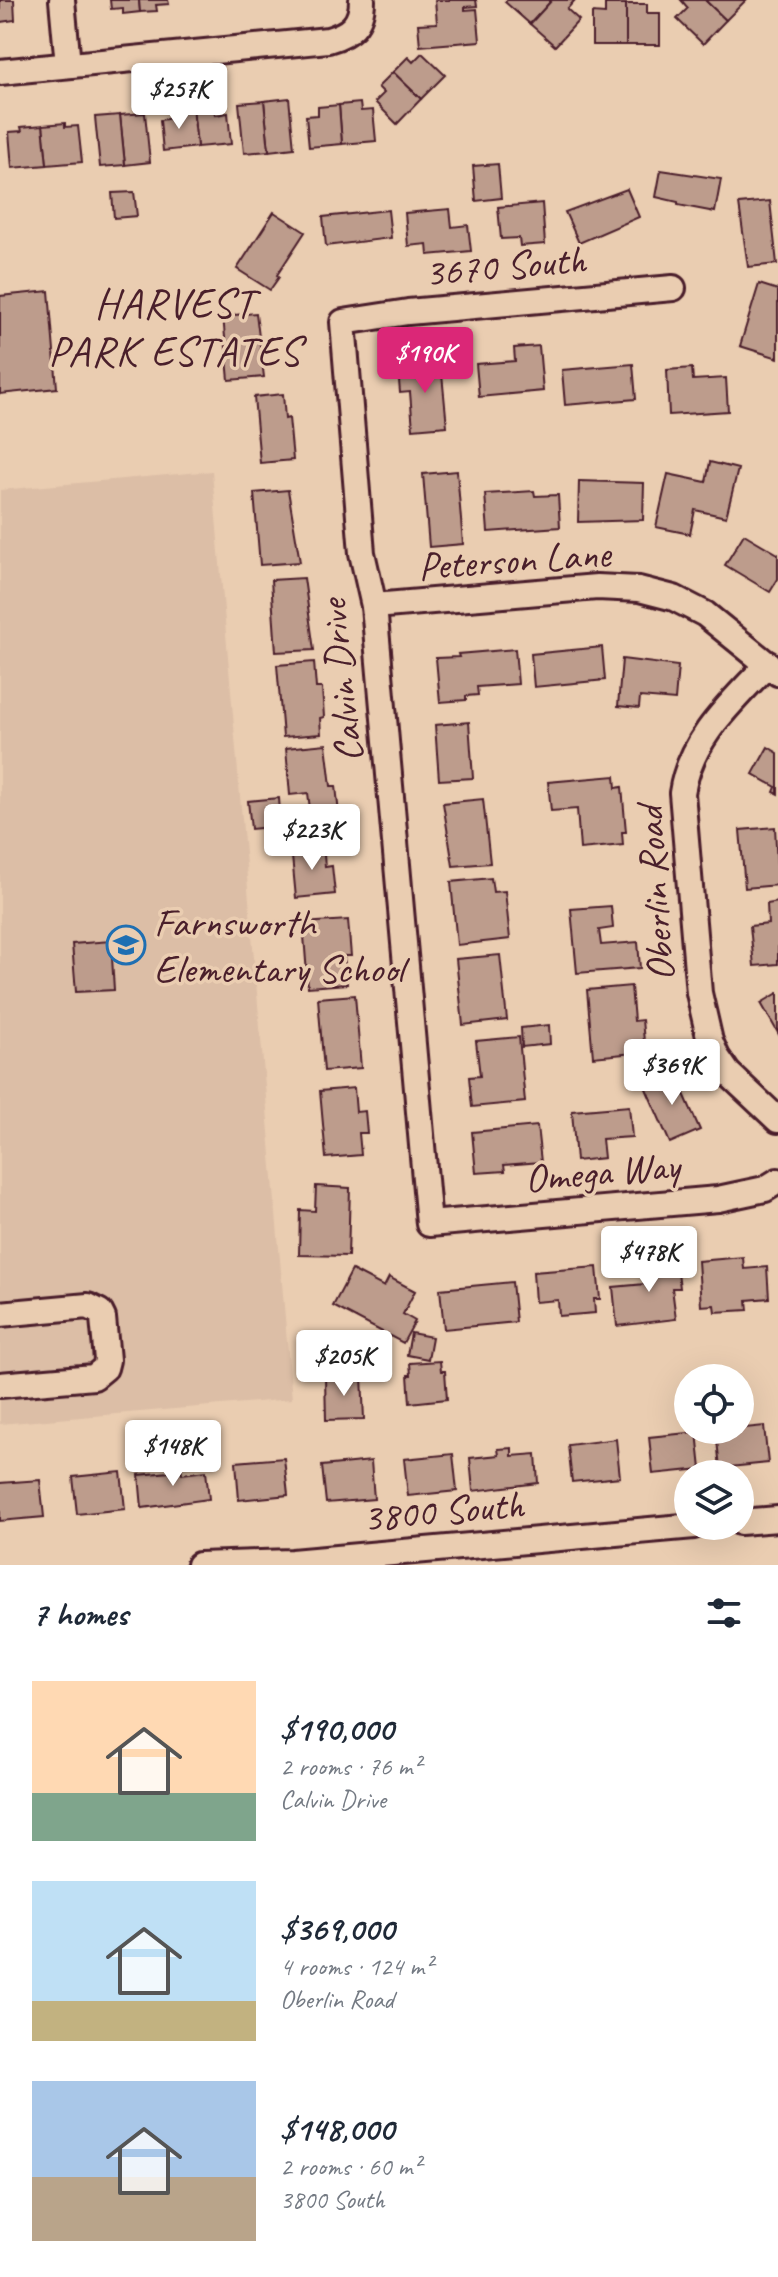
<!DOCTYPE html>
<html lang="en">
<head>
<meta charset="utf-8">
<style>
  body { margin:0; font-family:Caveat,sans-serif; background:#f6f6f7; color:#1f2937; height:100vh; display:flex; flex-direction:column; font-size:30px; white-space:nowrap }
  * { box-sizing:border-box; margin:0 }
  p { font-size:26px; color:#747a83 }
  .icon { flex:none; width:44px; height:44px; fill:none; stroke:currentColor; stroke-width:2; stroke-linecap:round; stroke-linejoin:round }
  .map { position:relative; height:1565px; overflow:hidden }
  .panel { display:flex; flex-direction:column; background:#fff; flex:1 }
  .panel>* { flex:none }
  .controls { position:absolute; left:674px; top:1364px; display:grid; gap:16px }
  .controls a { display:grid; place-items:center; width:80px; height:80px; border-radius:50%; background:#fff; box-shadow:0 8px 32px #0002; font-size:40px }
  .price { position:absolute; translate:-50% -68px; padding:0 18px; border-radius:8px; background:#fff; color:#222; font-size:26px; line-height:52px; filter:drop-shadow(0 2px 4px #0008) }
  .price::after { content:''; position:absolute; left:50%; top:48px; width:24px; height:18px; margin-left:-12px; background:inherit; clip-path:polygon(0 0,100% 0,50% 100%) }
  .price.on { background:#db2777; color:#fff }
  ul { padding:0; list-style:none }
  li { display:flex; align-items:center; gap:24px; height:200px; padding:0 32px }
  li span { display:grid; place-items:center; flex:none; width:224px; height:160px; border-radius:0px; color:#555 }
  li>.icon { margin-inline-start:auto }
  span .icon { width:96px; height:96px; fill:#fffc; stroke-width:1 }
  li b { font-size:34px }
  h2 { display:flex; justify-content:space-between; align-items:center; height:96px; padding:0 32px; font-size:34px }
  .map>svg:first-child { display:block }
</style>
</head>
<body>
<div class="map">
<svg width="778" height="1565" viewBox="0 0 778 1565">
  <rect width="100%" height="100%" fill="#eacdb1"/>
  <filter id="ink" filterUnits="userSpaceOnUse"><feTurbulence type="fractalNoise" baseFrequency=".0125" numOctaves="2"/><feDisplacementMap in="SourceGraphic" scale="16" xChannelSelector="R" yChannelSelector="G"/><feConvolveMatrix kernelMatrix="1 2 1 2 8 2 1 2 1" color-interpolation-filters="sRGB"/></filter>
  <g filter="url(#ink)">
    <path fill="#dcbea6" d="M212,471L292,1399L0,1424V490Z"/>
    <g fill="#bd9c8c" stroke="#4a1f2b" stroke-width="2">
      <path d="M0,0H14L15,20L0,22Z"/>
      <path d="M110,0H139L140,12L123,14V8L111,9Z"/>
      <path d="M139,0H168L169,4L156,5L157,11L140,12Z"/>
      <path d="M435,0H476L477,6L465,7V10L477,9L480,41L420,46L418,24L437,23Z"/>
      <path d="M507,0H552L530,24L505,2Z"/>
      <path d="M552,0H575L567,9L579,20L555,46L530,24Z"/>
      <path d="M681,0H705L726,20L703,44L677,19L688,8Z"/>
      <path d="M705,0H746L726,20Z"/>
      <path d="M605,4H626V45H592V13L605,14Z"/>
      <path d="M626,4H647V13H660V45H626Z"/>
      <path d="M422,53L445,75L421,99L393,72L408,57L413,62Z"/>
      <path d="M393,72L421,99L397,124L375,102L384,93L378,87Z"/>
      <path d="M289,98L294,148L269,151L264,101Z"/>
      <path d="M264,101L269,151L244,153L239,103Z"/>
      <path d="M360,103L361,111L373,110L376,141L342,144L339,105Z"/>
      <path d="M339,105L342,144L309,147L306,116L318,115V107Z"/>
      <path d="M214,106L215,115L228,113L231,144L197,147L193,108Z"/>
      <path d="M193,108L197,147L163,151L160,120L173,118L172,110Z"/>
      <path d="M145,113L150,162L125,165L120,115Z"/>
      <path d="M120,115L125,165L100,167L95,117Z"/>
      <path d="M65,123V127L78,126L82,162L47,165L43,125Z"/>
      <path d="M43,125L47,165L12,168L9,132L22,131L21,127Z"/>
      <path d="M498,164L501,198L476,201L473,166Z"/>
      <path d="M661,170L721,179L715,212L678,205V202L656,197Z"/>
      <path d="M627,189L639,217L579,243L565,212Z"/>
      <path d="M134,192L137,216L114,218L112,193Z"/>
      <path d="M770,201L777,264L748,267L739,204Z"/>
      <path d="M542,203L545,244L520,246L519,238L501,239L498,207Z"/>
      <path d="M450,209L452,227L468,225L471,251L428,255L427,244L408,246L405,213Z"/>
      <path d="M388,210L391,238L326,246L323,217Z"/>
      <path d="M274,212L305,232L277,275L279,277L270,290L237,269Z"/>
      <path d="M759,284L778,290V358L740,346Z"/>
      <path d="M49,291L57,388L0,394V296Z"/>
      <path d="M256,313L264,377L229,380L223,316Z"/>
      <path d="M539,346L543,391L479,397L476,364L515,361L514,348Z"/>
      <path d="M441,364L447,426L413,429L410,392L400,393L398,368Z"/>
      <path d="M633,364L636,399L565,405L562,370Z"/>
      <path d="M692,368L693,380L726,378L728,411L669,415L667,370Z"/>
      <path d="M283,394L285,419L289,418L293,460L260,463L254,397Z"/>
      <path d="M710,462L738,469L726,517L695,510L690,534L656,527L668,474L706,482Z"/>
      <path d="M457,471L463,544L429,547L423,474Z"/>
      <path d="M579,481L644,483L643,520L578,522Z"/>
      <path d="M288,490L300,562L260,565L254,493Z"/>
      <path d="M534,491L535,496L558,495L560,527L488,532L485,494Z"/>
      <path d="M744,534L778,554V579L770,592L725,565Z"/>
      <path d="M304,578L314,650L276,652L271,580Z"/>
      <path d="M602,647L605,680L534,687L531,654Z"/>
      <path d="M515,649L518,684L477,687L478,695L466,696V700L440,702L436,658L459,657L458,654Z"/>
      <path d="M622,659L678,666L675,700L640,697L639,708L618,706Z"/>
      <path d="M314,662L316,688H322L324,717L320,718L321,734L283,737L277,665Z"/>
      <path d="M469,722L473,778L439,780L435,725Z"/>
      <path d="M326,744L331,786H336L339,814L311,817L308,793L290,795L286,748Z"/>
      <path d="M768,747L778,753V794L774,792L776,787L753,774Z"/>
      <path d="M615,776L616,788L622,787L626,832H622L623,845L580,849L577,809L551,811L548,782Z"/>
      <path d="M279,798L281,826L251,829L248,801Z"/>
      <path d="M483,799L490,863L453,866L443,803Z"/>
      <path d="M775,827L778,885L745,888L740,830Z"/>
      <path d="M323,843L325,867L332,866L335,894L296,898L291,846Z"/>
      <path d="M491,878L493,892L505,891L510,939L457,945L451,882Z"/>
      <path d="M778,902V964L754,966L750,926L768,924L767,904Z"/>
      <path d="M611,906L613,928L599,930L601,945L638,942L640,968L577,973L571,909Z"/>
      <path d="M348,920L351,956H344L347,984L308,987L303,923Z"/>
      <path d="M111,941L114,990L76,992L72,944Z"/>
      <path d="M500,955L507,1020L463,1025L456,959Z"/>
      <path d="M631,986L634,1021L642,1020L645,1052L593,1057L587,990Z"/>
      <path d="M778,993V1033L761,1003Z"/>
      <path d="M355,995L361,1068L324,1071L318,998Z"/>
      <path d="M549,1025L550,1044L522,1047L521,1028Z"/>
      <path d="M519,1037L525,1102L472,1107L469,1077L480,1076L476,1041Z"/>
      <path d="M674,1071L700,1130L670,1143L644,1084Z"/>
      <path d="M354,1088L356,1112L365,1111L367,1133H359L361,1155L326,1158L320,1091Z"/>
      <path d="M629,1106L632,1137L602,1139L604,1158L576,1161L572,1111Z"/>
      <path d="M537,1126L541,1162L504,1165L505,1171L476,1173L472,1132Z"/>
      <path d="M316,1186L350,1188L348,1256L299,1255L300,1210L315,1211Z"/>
      <path d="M676,1256L680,1288H672L676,1319L617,1326L613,1287L645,1284L642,1260Z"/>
      <path d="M743,1257L744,1269L767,1267L769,1298L747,1300L748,1310L715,1312L714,1305L701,1306L698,1261Z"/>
      <path d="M597,1267L600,1299H594L595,1313L559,1316L558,1300L535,1302L533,1272Z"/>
      <path d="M352,1270L384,1287L389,1277L415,1291L403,1314L415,1321L403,1343L333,1306Z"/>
      <path d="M512,1282L516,1322L444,1329L440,1289Z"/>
      <path d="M411,1333L432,1337L428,1359L407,1355Z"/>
      <path d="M440,1361L441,1371H445L447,1399L410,1403L408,1375H411L410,1363Z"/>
      <path d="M362,1376L364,1419L326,1420L325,1377Z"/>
      <path d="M764,1426L768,1463L720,1468L716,1431Z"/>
      <path d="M697,1432L701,1469L653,1474L649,1437Z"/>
      <path d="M616,1439L620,1477L572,1482L568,1445Z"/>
      <path d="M512,1448V1456L536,1454L538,1483L473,1491L470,1458L499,1455L498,1449Z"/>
      <path d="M453,1454L457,1491L408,1496L404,1459Z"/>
      <path d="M284,1458L288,1495L239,1500L236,1462Z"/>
      <path d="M371,1461L374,1499L326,1503L322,1466Z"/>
      <path d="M181,1466L182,1474L206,1471L209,1499L142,1508L139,1475L169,1472L168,1467Z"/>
      <path d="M121,1472L125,1509L77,1514L73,1477Z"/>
      <path d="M40,1480L44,1517L0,1521V1483Z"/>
    </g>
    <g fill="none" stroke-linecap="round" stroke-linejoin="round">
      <g stroke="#4a1f2b" stroke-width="30">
        <g id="minor">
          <path d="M62,0L68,65"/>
          <path d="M0,72L328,40C350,34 362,24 362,0"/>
          <path d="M673,288L408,312L343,322L362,553L374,606L429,1224L718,1199L765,1189L778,1181"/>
          <path d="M374,606L597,587L639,589L674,598L705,614L778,673"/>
          <path d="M768,664C731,703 690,739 682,793L699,993L710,1041L717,1057L728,1073L778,1120"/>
          <path d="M0,1314L88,1306L100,1312L103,1318L107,1360L105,1368L94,1377L0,1385"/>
          <path d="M740,1522L778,1519"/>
          <path d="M199,1565L292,1562L694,1526"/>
        </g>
      </g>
      <use href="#minor" stroke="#eacdb1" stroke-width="24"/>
    </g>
  </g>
  <defs>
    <g id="school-ring" transform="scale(2)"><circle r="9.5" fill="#eacdb1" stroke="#1f6fb2" stroke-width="1.5"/><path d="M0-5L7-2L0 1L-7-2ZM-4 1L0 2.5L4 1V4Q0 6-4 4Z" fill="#1f6fb2"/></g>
  </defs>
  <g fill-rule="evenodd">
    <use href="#school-ring" x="126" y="945"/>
  </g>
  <g text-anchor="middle" stroke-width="7" stroke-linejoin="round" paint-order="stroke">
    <g font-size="40" fill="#4a1f2b" stroke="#eacdb1">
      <text transform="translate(505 265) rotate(-5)" y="14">3670 South</text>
      <text transform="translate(514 559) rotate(-4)" y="14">Peterson Lane</text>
      <text transform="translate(340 681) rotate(-96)" y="14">Calvin Drive</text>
      <text transform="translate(654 894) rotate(-94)" y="14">Oberlin Road</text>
      <text transform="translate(602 1171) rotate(-5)" y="14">Omega Way</text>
      <text transform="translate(443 1510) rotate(-5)" y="14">3800 South</text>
    </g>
    <g font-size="40" fill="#4a1f2b" stroke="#eacdb1" text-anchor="start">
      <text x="154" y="936">Farnsworth<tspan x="154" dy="46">Elementary School</tspan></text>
    </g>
    <g font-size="42" letter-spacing="2" fill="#4a1f2b" stroke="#eacdb1">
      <text x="175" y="317">HARVEST<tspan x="175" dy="48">PARK ESTATES</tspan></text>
    </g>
  </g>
</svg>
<div class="controls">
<a><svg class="icon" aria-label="locate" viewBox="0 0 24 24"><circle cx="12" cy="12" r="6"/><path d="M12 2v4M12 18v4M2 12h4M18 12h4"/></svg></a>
<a><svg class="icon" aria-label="layers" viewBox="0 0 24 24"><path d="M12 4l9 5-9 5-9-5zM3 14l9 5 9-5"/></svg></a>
</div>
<b class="price" style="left:179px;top:131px">$257K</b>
<b class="price on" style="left:425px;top:395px">$190K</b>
<b class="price" style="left:312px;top:872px">$223K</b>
<b class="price" style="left:672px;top:1107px">$369K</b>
<b class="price" style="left:649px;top:1294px">$478K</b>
<b class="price" style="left:344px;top:1398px">$205K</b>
<b class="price" style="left:173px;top:1488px">$148K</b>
</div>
<section class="panel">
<h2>7 homes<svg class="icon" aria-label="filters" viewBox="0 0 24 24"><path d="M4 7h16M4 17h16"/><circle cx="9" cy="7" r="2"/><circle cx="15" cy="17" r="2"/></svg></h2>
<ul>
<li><span style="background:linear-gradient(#ffd9b3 70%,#7fa58c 0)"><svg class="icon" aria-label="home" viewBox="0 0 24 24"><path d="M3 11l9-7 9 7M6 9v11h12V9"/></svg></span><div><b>$190,000</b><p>2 rooms · 76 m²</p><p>Calvin Drive</p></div></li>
<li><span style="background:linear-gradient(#bfe0f5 75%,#c2b280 0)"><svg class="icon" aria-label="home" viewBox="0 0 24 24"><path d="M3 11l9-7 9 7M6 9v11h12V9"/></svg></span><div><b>$369,000</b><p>4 rooms · 124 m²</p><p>Oberlin Road</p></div></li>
<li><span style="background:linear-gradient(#a9c7e8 60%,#b9a48a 0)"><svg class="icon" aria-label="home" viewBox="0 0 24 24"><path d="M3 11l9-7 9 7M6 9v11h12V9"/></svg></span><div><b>$148,000</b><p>2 rooms · 60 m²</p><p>3800 South</p></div></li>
</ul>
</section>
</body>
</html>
